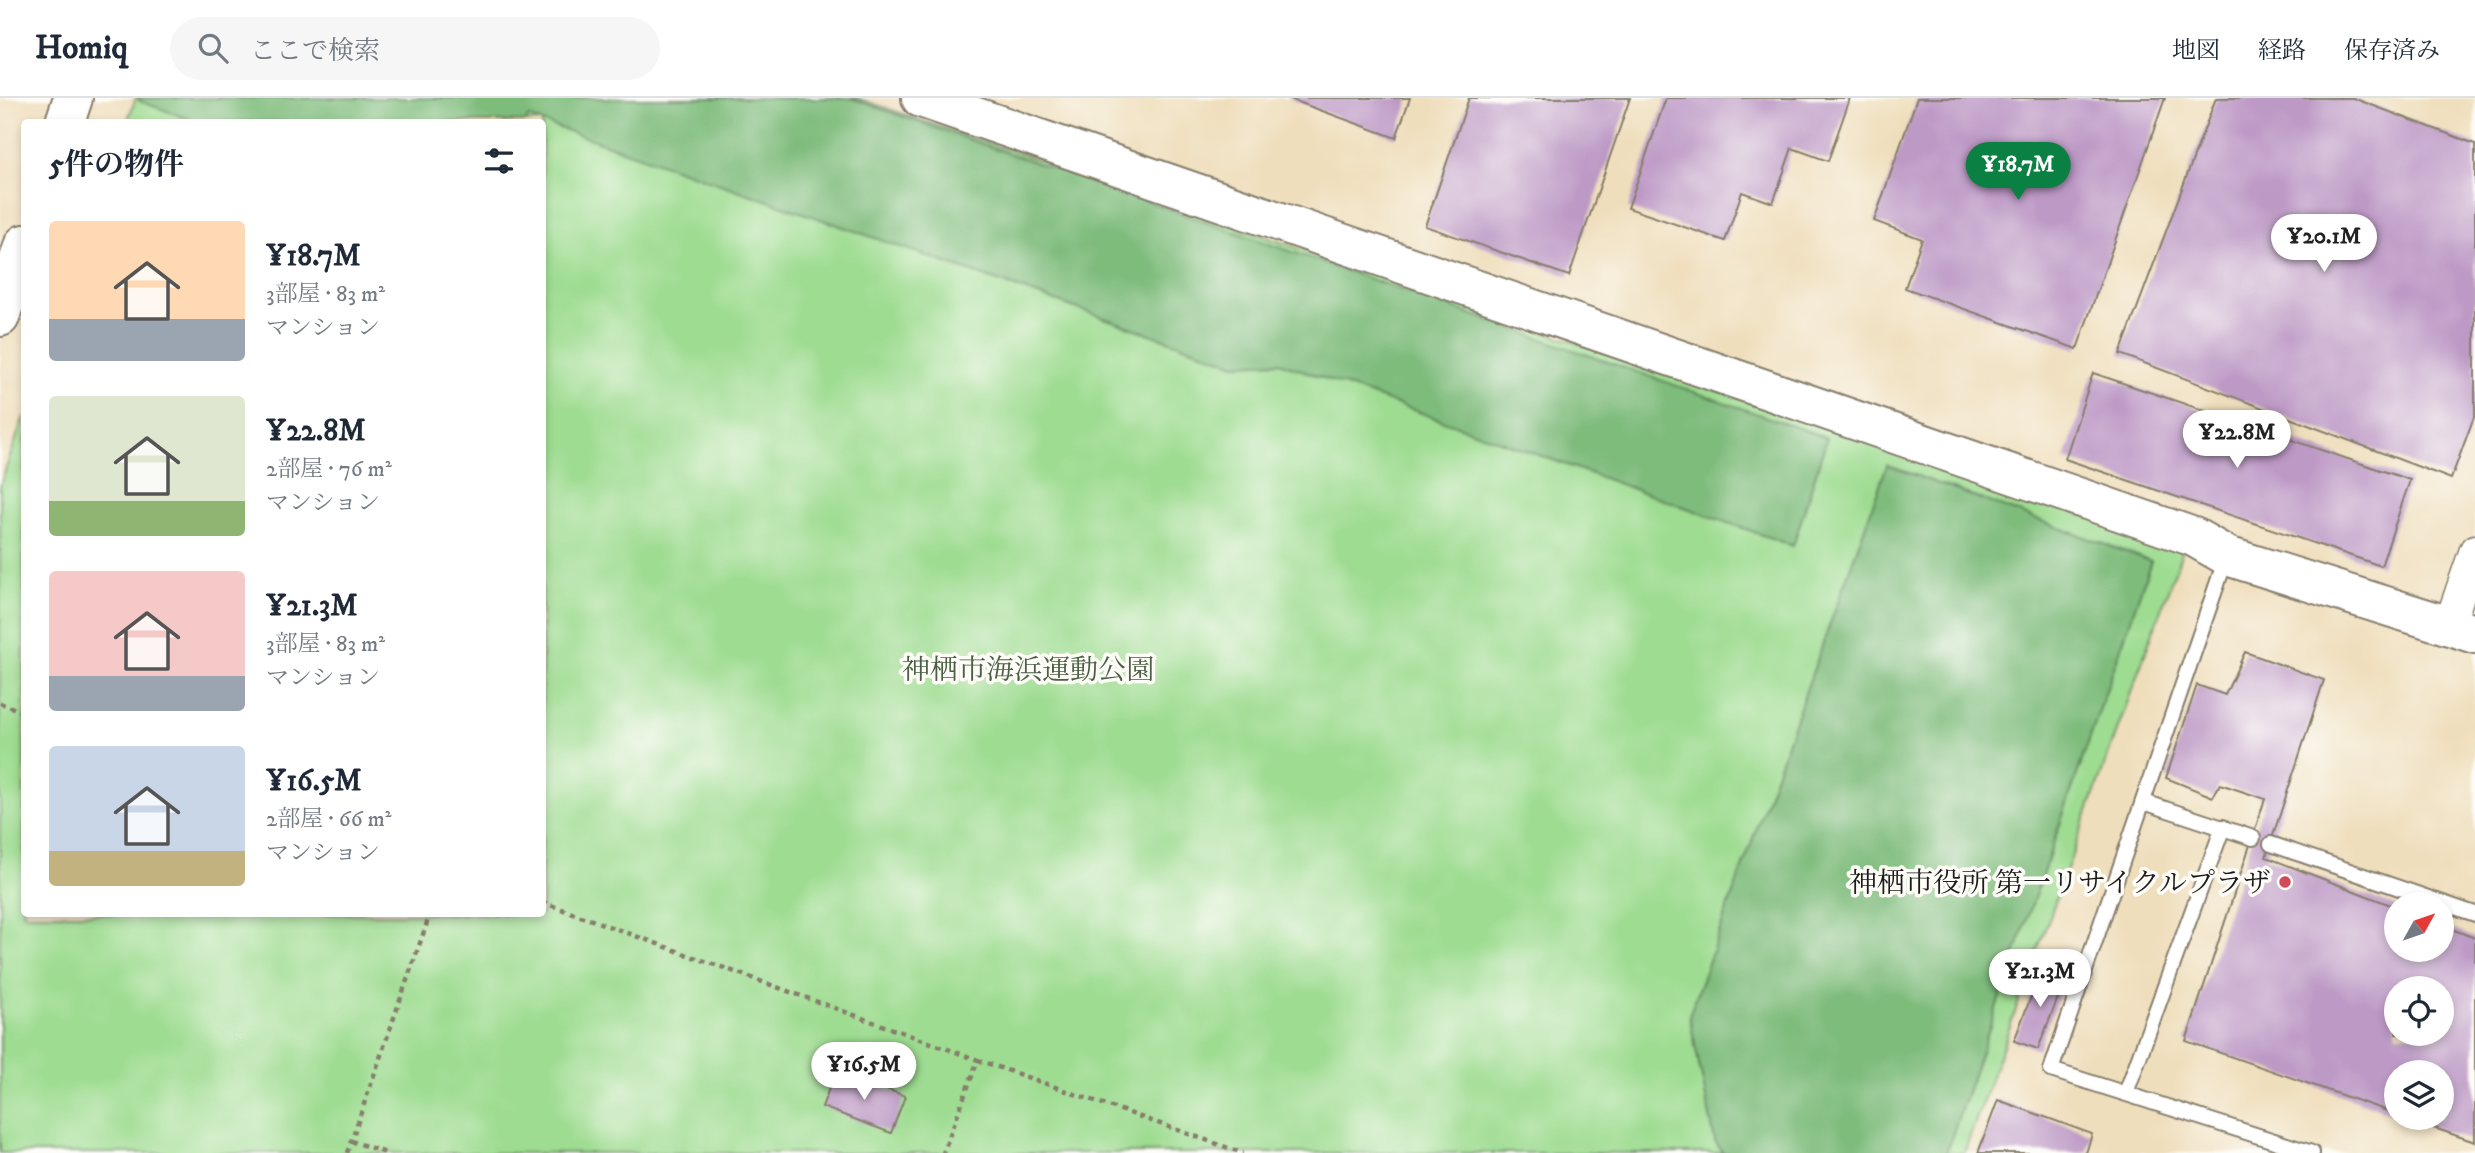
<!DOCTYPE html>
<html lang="ja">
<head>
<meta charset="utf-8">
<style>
  body { margin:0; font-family:"IM FELL DW Pica","Noto Serif JP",serif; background:#f6f6f7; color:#1f2937; height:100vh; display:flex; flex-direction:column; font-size:26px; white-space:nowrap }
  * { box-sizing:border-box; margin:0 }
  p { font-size:23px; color:#747a83 }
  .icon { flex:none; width:38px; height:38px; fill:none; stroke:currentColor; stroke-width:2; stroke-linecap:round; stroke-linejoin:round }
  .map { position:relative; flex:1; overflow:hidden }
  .details { position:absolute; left:21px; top:21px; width:525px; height:798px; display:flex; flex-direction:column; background:#fff; border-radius:7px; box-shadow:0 4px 10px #0003 }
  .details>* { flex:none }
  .needle { width:46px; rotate:50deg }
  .tools { position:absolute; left:2384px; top:794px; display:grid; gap:14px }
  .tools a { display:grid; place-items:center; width:70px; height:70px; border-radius:50%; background:#fff; box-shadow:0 4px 10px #0003; font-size:35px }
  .price { position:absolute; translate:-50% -60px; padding:0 16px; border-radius:24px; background:#fff; color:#222; font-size:23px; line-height:46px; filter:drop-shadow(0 2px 4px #0008) }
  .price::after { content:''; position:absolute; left:50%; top:42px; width:21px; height:16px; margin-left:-10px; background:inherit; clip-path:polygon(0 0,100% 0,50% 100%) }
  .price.active { background:#0b8043; color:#fff }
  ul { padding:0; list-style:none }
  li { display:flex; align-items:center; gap:21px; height:175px; padding:0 28px }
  li span { display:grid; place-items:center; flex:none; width:196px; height:140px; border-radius:7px; color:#555 }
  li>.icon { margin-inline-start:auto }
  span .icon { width:84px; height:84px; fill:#fffc; stroke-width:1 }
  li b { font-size:30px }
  h2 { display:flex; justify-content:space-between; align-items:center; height:84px; padding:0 28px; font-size:30px }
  header { display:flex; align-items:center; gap:42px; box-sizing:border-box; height:98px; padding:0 35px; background:#fff; border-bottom:2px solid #e0e1e3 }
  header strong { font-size:33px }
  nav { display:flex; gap:38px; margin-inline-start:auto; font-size:24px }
  .search { width:490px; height:63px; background:#f6f6f7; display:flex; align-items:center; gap:18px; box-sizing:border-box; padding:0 24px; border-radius:38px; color:#747a83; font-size:26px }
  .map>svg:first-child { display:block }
</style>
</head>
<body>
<header>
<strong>Homiq</strong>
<div class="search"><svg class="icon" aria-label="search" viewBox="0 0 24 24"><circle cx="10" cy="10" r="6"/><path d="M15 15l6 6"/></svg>ここで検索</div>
<nav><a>地図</a><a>経路</a><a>保存済み</a></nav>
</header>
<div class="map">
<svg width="2475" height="1055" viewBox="0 0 2475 1055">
  <rect width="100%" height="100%" fill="#fdfcf7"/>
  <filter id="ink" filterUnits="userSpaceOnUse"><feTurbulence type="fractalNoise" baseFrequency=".0143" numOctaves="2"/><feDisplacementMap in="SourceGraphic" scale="14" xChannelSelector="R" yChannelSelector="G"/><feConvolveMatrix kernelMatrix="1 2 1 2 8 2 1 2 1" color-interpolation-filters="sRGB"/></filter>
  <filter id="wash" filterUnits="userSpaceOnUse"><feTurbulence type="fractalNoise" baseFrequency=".00686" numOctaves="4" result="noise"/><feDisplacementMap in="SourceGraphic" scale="28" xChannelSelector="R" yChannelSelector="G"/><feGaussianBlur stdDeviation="1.57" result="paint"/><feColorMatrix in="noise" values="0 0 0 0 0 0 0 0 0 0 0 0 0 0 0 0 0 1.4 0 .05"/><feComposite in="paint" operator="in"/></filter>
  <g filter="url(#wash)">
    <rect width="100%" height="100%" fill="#efdebc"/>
    <path fill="#9edc91" stroke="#5d7c56" stroke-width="2" d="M136,0H857L2183,451L1964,1055H0V388L24,318V816H542V24H127Z"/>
    <g fill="#7ebc7b" stroke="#4d6c4c" stroke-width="2">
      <path d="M140,0H850L1827,340L1793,448L1279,264L1236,266L528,19L526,24H197L139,3Z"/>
      <path d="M1887,367L2151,463L1946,1055H1723L1715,1043L1689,918Z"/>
    </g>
    <g id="blocks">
      <g fill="#bd9ac6" fill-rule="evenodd">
        <path d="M1287,0H1410L1396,40Z"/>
        <path d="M1469,0H1630L1569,178L1425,128Z"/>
        <path d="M1666,0H1850L1828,63L1792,50L1773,105L1742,94L1725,143L1628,110Z"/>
        <path d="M1917,0H2165L2077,251L1905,190L1922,141L1874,123Z"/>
        <path d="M2216,0H2353L2475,46V316L2451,381L2120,256Z"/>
        <path d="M2093,275L2410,382L2381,468L2065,361Z"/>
        <path d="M2245,554L2324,582L2266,759L2396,809V852H2441V827L2475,840V1044L2408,1021L2441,1020V975H2396V1016L2186,943L2265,701L2220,686L2213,699L2166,680L2197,587L2225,597ZM2396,891H2441V936H2396Z"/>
        <path d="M2042,870L2066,879L2038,951L2014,943Z"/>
        <path d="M836,972L905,998L891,1035L822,1009Z"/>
        <path d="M1998,1002L2092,1036L2086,1055H1978Z"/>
      </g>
    </g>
  </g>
  <g filter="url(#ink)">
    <use href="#blocks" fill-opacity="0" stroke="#867d6c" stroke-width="2"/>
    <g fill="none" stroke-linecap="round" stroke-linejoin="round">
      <g stroke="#867d6c" stroke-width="18">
        <g id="lane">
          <path d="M2226,460L2051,972L2312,1055"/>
          <path d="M2144,704L2253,740"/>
          <path d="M2271,746L2475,816"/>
          <path d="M2126,995L2223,729"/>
        </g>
      </g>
      <g stroke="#867d6c" stroke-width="33">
        <path id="street" d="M2449,527L2475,452"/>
      </g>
      <g stroke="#867d6c" stroke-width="42">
        <g id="secondary">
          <path d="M921,0L2194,439L2227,458L2475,536"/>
          <path d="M65,24L73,0"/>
          <path d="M0,219L24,146"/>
        </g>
      </g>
      <g stroke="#867d6c" stroke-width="4.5" stroke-dasharray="5 5" stroke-linecap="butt">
        <path d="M0,605L24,614"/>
        <path d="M542,804L978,962L943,1055"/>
        <path d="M978,962L1243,1055"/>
        <path d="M351,1043L386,1055"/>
        <path d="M347,1055L430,816"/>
      </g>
      <use href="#lane" stroke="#fff" stroke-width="14"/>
      <use href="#street" stroke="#fff" stroke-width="30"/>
      <use href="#secondary" stroke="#fff" stroke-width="38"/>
    </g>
  </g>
  <circle fill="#d1495b" stroke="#fdfcf7" stroke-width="2.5" cx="2285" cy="784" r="7"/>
  <g text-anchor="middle" stroke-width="7" stroke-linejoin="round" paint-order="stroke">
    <g font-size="28" fill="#4a5f45" stroke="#fdfcf7">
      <text x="1028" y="581">神栖市海浜運動公園</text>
    </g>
    <g font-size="28" fill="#1c1c1c" stroke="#fdfcf7" text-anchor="end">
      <text x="2271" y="794">神栖市役所 第一リサイクルプラザ</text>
    </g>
  </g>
</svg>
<div class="tools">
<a><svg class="needle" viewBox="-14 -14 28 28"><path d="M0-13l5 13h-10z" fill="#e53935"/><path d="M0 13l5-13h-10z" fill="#747a83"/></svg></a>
<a><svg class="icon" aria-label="locate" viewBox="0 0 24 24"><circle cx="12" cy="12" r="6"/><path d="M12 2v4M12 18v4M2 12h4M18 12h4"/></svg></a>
<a><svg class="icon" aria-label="layers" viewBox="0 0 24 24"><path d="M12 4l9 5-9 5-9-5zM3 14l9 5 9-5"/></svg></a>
</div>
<b class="price active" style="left:2018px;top:104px">¥18.7M</b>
<b class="price" style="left:2324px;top:176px">¥20.1M</b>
<b class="price" style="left:2237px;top:372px">¥22.8M</b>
<b class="price" style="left:2040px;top:911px">¥21.3M</b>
<b class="price" style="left:864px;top:1004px">¥16.5M</b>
<section class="details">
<h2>5件の物件<svg class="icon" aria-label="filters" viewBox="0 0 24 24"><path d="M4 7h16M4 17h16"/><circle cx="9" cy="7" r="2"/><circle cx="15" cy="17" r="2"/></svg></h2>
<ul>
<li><span style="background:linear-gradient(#ffd9b3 70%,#9aa5b1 0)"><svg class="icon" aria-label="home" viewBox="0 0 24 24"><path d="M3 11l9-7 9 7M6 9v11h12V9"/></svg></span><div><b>¥18.7M</b><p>3部屋 · 83 m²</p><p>マンション</p></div></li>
<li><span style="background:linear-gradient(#dfe7d0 75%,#8fb573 0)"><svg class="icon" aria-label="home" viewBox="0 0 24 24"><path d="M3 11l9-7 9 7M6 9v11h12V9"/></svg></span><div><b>¥22.8M</b><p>2部屋 · 76 m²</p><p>マンション</p></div></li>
<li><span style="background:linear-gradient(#f6c9c9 75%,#9aa5b1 0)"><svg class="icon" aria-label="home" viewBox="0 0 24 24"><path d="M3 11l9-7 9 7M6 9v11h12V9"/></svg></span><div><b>¥21.3M</b><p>3部屋 · 83 m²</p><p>マンション</p></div></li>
<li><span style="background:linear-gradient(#c9d6e8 75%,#c2b280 0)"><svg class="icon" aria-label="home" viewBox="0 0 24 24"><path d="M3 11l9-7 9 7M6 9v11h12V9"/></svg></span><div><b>¥16.5M</b><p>2部屋 · 66 m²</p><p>マンション</p></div></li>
</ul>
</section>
</div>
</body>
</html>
